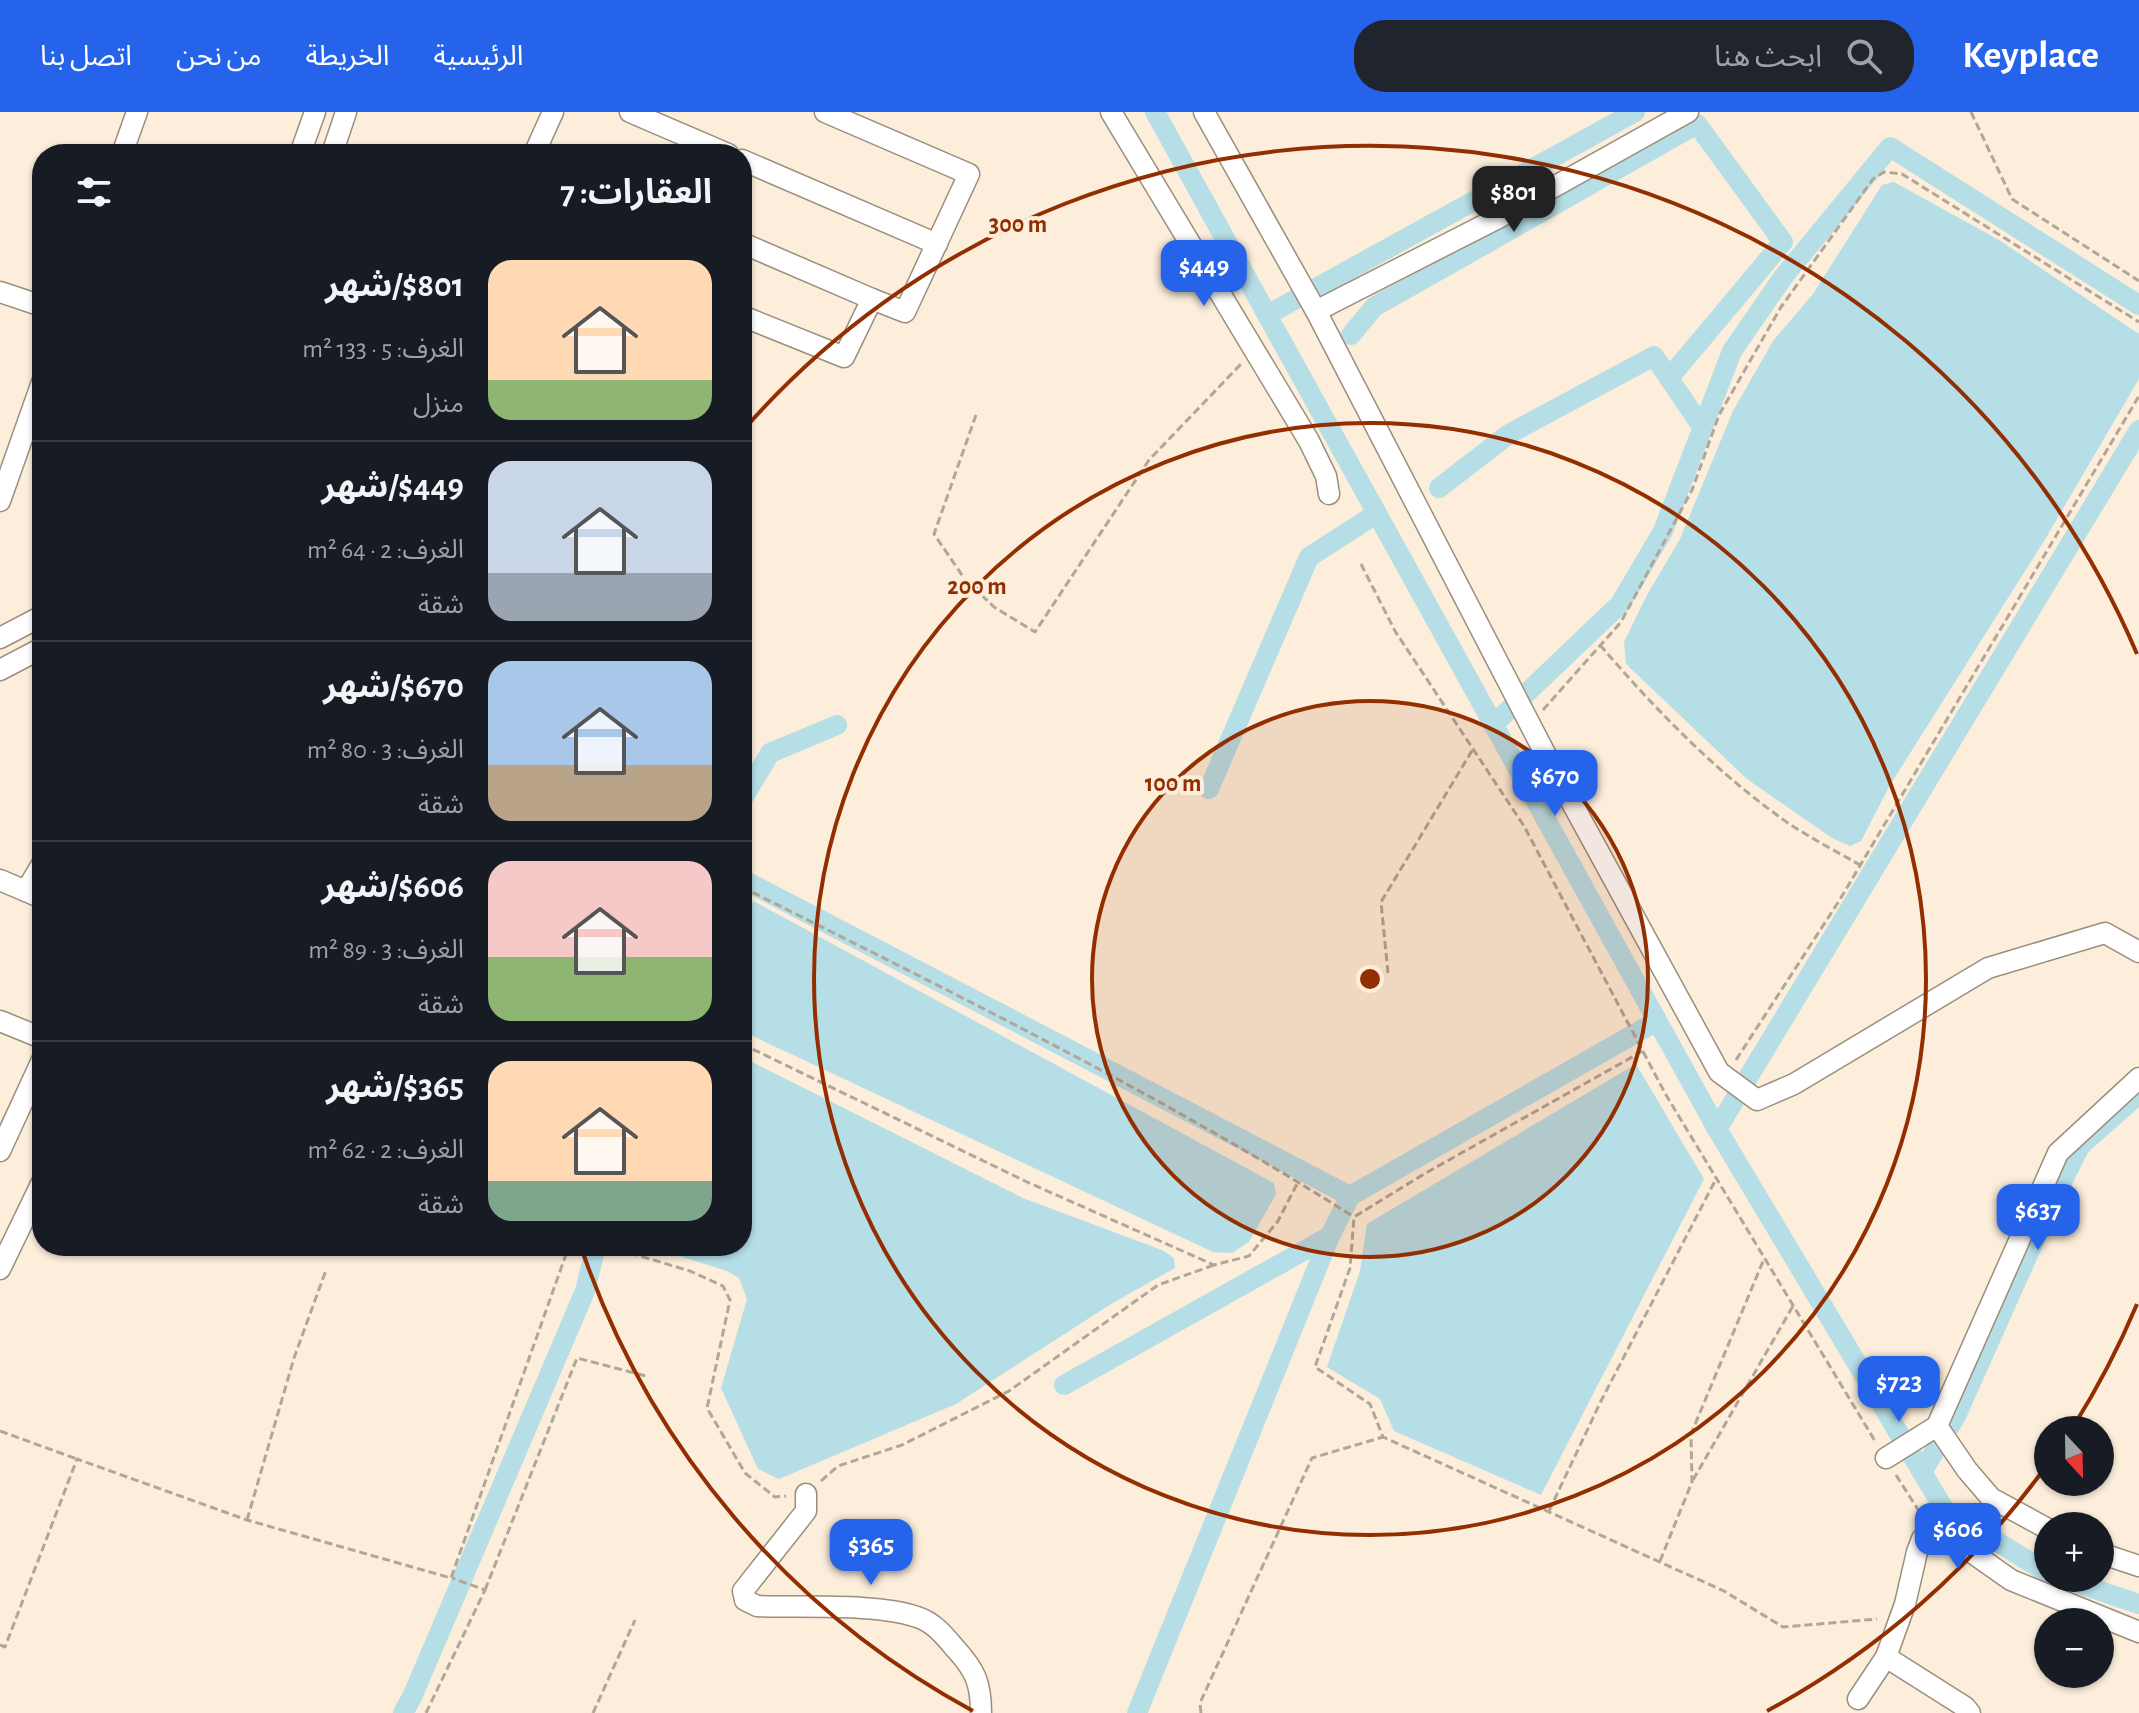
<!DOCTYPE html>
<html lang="ar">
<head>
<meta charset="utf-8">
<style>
  body { margin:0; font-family:"Alegreya Sans","Noto Sans Arabic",sans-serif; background:#20242c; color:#f1f3f6; direction:rtl; height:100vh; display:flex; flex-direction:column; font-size:30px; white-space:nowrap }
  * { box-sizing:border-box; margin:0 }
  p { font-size:26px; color:#9ea1a6 }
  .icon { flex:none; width:44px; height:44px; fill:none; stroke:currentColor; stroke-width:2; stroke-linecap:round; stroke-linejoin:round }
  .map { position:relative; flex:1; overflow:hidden; direction:ltr }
  .side { position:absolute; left:32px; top:32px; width:720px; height:1112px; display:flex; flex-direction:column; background:#171b24; border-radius:32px; box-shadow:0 2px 6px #0004; direction:rtl }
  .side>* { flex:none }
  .needle { width:52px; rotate:158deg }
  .fabs { position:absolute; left:2034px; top:1304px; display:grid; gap:16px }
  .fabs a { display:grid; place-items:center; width:80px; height:80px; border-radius:50%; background:#171b24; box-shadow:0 2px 6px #0004; font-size:40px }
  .price { position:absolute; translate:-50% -68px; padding:0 18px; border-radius:16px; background:#2563eb; color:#fff; font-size:26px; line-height:52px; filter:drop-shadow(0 2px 4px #0008) }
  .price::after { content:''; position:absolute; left:50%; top:48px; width:24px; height:18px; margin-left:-12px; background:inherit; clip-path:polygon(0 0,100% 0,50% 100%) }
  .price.active { background:#222; color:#fff }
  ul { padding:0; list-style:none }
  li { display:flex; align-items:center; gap:24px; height:200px; padding:0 40px }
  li+li { border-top:2px solid #363941 }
  li span { display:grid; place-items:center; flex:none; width:224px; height:160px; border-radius:24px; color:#555 }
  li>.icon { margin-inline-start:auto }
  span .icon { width:96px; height:96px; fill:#fffc; stroke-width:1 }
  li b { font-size:34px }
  h2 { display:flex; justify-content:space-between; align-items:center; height:96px; padding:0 40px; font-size:34px }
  header { display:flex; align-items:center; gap:48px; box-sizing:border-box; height:112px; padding:0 40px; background:#2563eb; color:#fff }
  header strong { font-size:38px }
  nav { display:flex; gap:44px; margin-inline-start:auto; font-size:28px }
  .search { width:560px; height:72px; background:#20242c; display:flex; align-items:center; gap:20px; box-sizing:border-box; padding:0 28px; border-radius:32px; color:#9ea1a6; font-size:30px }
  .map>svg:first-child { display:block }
</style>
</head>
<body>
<header>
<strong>Keyplace</strong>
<div class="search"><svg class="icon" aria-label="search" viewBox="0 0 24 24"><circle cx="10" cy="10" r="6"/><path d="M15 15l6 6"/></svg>ابحث هنا</div>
<nav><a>الرئيسية</a><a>الخريطة</a><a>من نحن</a><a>اتصل بنا</a></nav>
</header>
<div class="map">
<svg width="2139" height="1601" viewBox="0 0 2139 1601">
  <rect width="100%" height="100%" fill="#fceedb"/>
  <g fill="#b5dee6">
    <path d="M1894,70L1999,128L2139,222V267L2044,429L1890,673L1861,729L1850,734L1832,726L1747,667L1626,552L1624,530L1647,483L1680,427L1733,299L1773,229L1813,182L1882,73Z"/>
    <path d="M742,788L755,790L1274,1071L1276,1082L1249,1130L1232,1141L1213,1140L742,919Z"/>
    <path d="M742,945L1023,1086L1162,1138L1174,1146L1175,1156L1111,1192L956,1292L779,1367L758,1357L721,1276L747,1187L739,1166L727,1159L647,1134H742Z"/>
    <path d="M1636,952L1704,1067L1541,1383L1394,1319L1380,1287L1327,1255L1360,1159L1367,1112Z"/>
  </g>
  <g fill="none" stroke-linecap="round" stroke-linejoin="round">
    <g stroke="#b5dee6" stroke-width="20">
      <path d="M1155,0L1717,1017L1944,1397L2048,1461"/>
      <path d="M1267,203L1635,0"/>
      <path d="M1351,223L1374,195L1697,12L1783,130L1669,266"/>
      <path d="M1439,376L1509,322L1654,244L1702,315"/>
      <path d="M1493,613L1620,492L1663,419L1732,239L1784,164L1890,35L2139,193"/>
      <path d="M1209,677L1309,445L1376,402"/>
      <path d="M742,688L770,641L837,613"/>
      <path d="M742,767L1350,1084L1657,909"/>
      <path d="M1717,1017L2139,318"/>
      <path d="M1064,1273L1330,1124L1350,1084"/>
      <path d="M1922,1360L1956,1304L2047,1100L2080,1034L2139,982"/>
      <path d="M2062,1466L2139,1492"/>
      <path d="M403,1601L412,1585L585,1179L596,1134"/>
      <path d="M1137,1601L1330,1124"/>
    </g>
    <g stroke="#9b8e7d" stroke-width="23">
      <g id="street">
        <path d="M630,0L728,42"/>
        <path d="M1111,0L1309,329L1326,364L1329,382"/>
        <path d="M1204,0L1316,199L1549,649L1719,960L1757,988L1794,972L1988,856L2105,821L2139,840"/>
        <path d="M122,42L137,0"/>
        <path d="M300,42L315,0"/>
        <path d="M332,42L346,0"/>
        <path d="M534,42L553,0"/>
        <path d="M742,48L937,132"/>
        <path d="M742,131L872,187"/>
        <path d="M0,180L42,194"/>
        <path d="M1316,199L1500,105L1688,0"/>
        <path d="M742,204L844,245L872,187L905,200L969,62L825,0"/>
        <path d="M0,389L42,270"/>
        <path d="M0,526L42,504"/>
        <path d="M0,558L42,536"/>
        <path d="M0,768L42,786"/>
        <path d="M26,779L42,752"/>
        <path d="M0,909L42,926"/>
        <path d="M0,1039L42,948"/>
        <path d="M0,1157L42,1070"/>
        <path d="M1937,1314L1967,1358L1991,1386L2048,1417"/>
        <path d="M1886,1346L1937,1314L2058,1041L2139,966"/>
        <path d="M806,1382V1399L743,1479L745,1488L757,1494C801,1496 877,1491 917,1505C933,1510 943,1522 954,1535C975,1558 981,1570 981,1601"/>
        <path d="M2100,1441L2139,1454"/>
        <path d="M1886,1545L1965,1595L1970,1601"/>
        <path d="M1858,1587L1886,1545L1905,1492L1917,1440L1922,1427L1933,1420L1947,1423L2011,1468L2139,1520"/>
      </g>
    </g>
    <g stroke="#b1a697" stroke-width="3" stroke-dasharray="8 4" stroke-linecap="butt">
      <path d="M1971,0L2012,87L2139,169"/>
      <path d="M976,303L934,422L964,466L994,495L1035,520L1149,348L1241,252"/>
      <path d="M1361,452L1395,519L1524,714L1666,983L1875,1329"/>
      <path d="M1600,533C1654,596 1714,658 1781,706C1806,724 1834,738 1860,753"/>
      <path d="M1543,598L1621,510L1692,378L1719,303L1781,195L1873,67L1884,60L1902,62L2139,210"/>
      <path d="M742,775C949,879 1159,981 1354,1105"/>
      <path d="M1388,861L1381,790L1473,637"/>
      <path d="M742,932L1025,1069L1214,1153L1249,1144L1278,1109L1298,1070"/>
      <path d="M1643,939L1424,1062L1354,1105L1350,1156L1315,1255L1370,1292L1383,1325L1724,1479L1783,1515L1877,1507"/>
      <path d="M1736,948L1839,789L2139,284"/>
      <path d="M607,1134L690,1159L723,1174L730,1188L707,1296L745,1361L775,1385L786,1384"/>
      <path d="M0,1319L77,1347"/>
      <path d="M1896,1363L1922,1404"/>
      <path d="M1693,1368L1793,1194"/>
      <path d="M821,1369L838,1354L902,1333L1009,1279L1158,1173L1214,1153"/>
      <path d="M1549,1399L1601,1289L1716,1067"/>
      <path d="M247,1408L294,1246L326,1158"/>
      <path d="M1660,1449L1692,1370L1691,1322L1764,1147"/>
      <path d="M485,1478L577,1246L646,1264"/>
      <path d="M0,1533L5,1535L77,1347L247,1408L451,1466L569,1134"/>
      <path d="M426,1601L485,1478L452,1466"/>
      <path d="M593,1601L635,1508"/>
      <path d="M1201,1601L1200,1591L1312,1346L1383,1325"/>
    </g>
    <use href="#street" stroke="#fff" stroke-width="20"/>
  </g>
  <circle cx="1370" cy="867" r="278" fill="#932e00" fill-opacity=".12"/>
  <g fill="none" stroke="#932e00" stroke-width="4">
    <circle cx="1370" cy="867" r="278"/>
    <circle cx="1370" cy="867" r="556"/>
    <path d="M2137 1192A833 833 0 0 1 2073 1315M2044 1357A833 833 0 0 1 1767 1599M973 1599A833 833 0 0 1 582 1138M746 315A833 833 0 0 1 2137 542"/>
  </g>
  <circle cx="1370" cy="867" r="12" fill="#932e00" stroke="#fceedb" stroke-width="4"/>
  <g font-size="24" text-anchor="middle" font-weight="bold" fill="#932e00" stroke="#fceedb" stroke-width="8" stroke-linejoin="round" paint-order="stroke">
    <text x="1018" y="120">300 m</text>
    <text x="977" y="482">200 m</text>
    <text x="1173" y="679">100 m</text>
  </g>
</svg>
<div class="fabs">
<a><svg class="needle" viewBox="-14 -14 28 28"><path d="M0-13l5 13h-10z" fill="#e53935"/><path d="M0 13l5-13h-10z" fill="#9ea1a6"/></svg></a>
<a>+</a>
<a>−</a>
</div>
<b class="price active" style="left:1514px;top:122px">$801</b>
<b class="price" style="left:1204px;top:196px">$449</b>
<b class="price" style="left:1555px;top:706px">$670</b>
<b class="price" style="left:2038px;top:1140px">$637</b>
<b class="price" style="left:1899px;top:1312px">$723</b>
<b class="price" style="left:1958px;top:1459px">$606</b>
<b class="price" style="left:871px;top:1475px">$365</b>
<section class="side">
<h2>العقارات: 7<svg class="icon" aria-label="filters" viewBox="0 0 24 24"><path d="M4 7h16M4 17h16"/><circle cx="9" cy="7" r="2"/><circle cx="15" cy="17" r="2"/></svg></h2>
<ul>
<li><span style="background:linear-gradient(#ffd9b3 75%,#8fb573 0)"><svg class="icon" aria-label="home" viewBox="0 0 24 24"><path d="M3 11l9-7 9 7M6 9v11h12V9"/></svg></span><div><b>$801/شهر</b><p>الغرف: 5 · 133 m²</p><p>منزل</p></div></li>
<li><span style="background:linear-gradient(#c9d6e8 70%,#9aa5b1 0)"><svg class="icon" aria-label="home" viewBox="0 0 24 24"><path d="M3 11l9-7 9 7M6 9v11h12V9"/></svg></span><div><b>$449/شهر</b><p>الغرف: 2 · 64 m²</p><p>شقة</p></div></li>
<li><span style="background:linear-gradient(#a9c7e8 65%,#b9a48a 0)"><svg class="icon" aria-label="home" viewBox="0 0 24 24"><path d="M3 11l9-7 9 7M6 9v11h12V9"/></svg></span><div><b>$670/شهر</b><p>الغرف: 3 · 80 m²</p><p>شقة</p></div></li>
<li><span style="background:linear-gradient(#f6c9c9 60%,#8fb573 0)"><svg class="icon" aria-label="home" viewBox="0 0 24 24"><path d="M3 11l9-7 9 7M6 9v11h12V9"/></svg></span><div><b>$606/شهر</b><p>الغرف: 3 · 89 m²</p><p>شقة</p></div></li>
<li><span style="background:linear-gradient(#ffd9b3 75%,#7fa58c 0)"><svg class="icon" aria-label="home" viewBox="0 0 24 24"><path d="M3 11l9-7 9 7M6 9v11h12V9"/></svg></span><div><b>$365/شهر</b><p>الغرف: 2 · 62 m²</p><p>شقة</p></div></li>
</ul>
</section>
</div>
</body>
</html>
